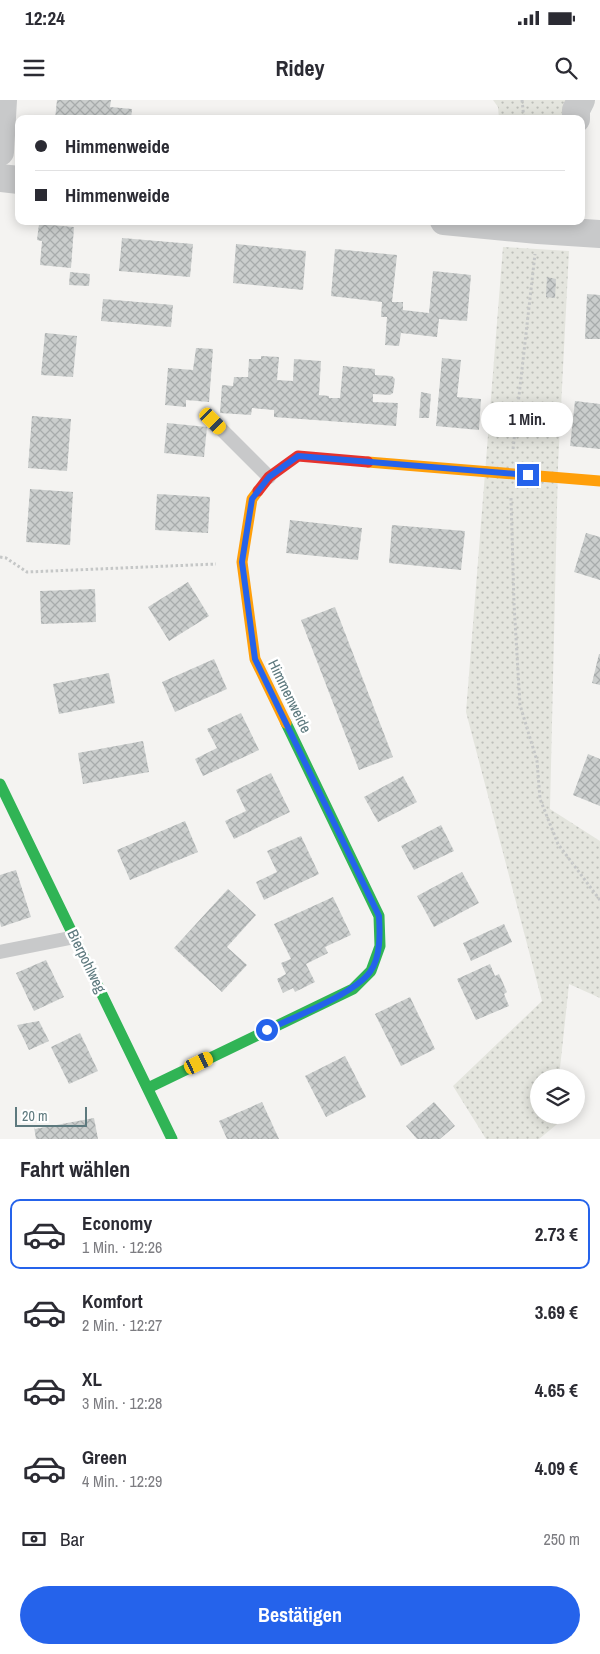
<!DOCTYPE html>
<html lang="de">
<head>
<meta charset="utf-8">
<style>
  :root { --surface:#fff; --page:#f7f7f7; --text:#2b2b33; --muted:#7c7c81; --line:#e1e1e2; --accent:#2563eb }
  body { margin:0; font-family:"Archivo Narrow",sans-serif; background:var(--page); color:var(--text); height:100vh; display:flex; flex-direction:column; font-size:19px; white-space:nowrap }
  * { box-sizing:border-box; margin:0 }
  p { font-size:16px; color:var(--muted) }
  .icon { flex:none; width:28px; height:28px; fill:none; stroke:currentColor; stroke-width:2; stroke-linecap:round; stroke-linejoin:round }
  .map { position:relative; height:1039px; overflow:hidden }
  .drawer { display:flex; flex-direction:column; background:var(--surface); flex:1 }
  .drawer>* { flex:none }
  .banner { position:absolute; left:15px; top:15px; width:570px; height:110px; border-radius:10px; box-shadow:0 2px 12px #0003; display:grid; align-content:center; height:110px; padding:0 20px; background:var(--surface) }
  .controls { position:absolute; left:530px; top:969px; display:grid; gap:10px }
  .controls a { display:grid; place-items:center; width:55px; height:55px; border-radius:50%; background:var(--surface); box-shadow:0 2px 12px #0003; font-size:25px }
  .scale { position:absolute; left:15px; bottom:12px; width:72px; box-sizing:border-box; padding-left:5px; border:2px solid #5d797e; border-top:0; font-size:14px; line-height:18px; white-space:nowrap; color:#5d797e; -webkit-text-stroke:4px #fff; paint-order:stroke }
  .end { position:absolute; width:22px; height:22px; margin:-11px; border:6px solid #2563eb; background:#fff; box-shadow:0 0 0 2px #fff }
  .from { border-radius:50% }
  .bubble { position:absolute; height:35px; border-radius:18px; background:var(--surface); box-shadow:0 2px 12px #0003; font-size:16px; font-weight:700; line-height:35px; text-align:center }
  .car { position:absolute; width:15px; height:30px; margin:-15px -8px; border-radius:6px; box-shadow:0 0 4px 1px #0007; background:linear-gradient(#f5c518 24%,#345 0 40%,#f5c518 0 76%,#345 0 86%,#f5c518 0) }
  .banner b { display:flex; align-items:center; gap:18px; height:48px; font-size:19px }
  .banner b+b { border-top:1px solid var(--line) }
  .banner i { width:12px; height:12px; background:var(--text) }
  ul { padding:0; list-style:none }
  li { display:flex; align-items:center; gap:15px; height:70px; margin:0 10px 8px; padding:0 10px; border:2px solid transparent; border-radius:10px }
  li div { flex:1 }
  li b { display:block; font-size:19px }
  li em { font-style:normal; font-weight:700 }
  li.on { border-color:var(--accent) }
  li>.icon { width:45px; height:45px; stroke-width:1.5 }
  h2 { padding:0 20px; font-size:22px; line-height:60px }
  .pay { display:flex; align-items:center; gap:12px; height:55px; padding:0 20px; font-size:19px }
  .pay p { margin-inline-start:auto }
  .primary-button { display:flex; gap:10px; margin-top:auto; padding:10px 20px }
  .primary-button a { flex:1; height:58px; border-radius:30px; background:var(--accent); color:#fff; font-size:20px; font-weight:700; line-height:58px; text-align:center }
  .status { display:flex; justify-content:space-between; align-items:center; height:35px; padding:0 25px; background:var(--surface); direction:ltr }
  .status svg { height:14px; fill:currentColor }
  header { display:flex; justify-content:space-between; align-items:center; height:65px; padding:0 20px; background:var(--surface); font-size:22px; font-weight:700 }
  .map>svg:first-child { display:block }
  .grass { fill:url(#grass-dots) }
  .building { fill:url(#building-cross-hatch) }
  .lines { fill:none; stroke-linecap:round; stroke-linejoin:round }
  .path { stroke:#c5c7c7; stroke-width:3; stroke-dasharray:2.5 2.5; stroke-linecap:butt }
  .lane { stroke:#c8c9ca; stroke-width:14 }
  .street { stroke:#c8c9ca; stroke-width:28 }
  .fast { stroke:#30b455; stroke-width:11 }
  .slow { stroke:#ff9f0a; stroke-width:11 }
  .jam { stroke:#e5322d; stroke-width:11 }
  .route { stroke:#2563eb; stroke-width:6 }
  .labels { text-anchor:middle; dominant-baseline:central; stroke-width:5; stroke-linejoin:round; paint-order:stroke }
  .street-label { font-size:15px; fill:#5d797e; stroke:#fff }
</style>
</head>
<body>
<div class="status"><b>12:24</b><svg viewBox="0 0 49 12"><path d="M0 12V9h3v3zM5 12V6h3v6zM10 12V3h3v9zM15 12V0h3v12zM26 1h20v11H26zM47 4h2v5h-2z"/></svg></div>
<header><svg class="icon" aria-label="menu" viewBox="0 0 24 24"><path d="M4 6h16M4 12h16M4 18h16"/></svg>Ridey<svg class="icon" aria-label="search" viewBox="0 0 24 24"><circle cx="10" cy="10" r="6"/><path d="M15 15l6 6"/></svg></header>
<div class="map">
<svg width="600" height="1039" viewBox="0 0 600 1039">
  <defs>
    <pattern id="grass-dots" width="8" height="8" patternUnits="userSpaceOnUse" patternTransform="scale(1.25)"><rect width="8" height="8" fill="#e4e5de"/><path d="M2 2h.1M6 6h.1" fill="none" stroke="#bcbeb9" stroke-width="1.8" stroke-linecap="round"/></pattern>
    <pattern id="building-cross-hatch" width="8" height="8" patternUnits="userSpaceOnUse" patternTransform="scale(1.25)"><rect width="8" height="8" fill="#cbcecd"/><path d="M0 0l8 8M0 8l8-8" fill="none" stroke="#a8acac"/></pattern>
  </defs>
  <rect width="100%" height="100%" fill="#f4f3f1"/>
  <g class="grass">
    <polygon points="493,0 566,0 567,19 499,19 498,7"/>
    <polygon points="503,147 569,151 558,365 550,709 600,741 600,898 569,884 559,977 539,978 539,1015 567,1016 539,1039 486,1039 453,986 542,901 466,612"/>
  </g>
  <g class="building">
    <polygon points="57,0 111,0 110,7 132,9 131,19 55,19"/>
    <polygon points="39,124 74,127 71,168 40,165 42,141 37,140"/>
    <polygon points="122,138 193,144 190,177 119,171"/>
    <polygon points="236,144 306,151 303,190 233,183"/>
    <polygon points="335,149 397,155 392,202 403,202 403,210 429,213 433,171 471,175 467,221 439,219 437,237 401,233 399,246 385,245 387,217 381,217 382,202 331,196"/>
    <polygon points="70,172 90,174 89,186 69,185"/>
    <polygon points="547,177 556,179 555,198 546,197"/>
    <polygon points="587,194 600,195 600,239 585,239"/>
    <polygon points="103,199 173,205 171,227 101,221"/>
    <polygon points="45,233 77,236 73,277 41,275"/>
    <polygon points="196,248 213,249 209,302 186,300 186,307 165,305 168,268 193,270"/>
    <polygon points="261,256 279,257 277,280 293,281 294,259 321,261 319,295 329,296 329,298 340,298 343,266 375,269 375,275 392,276 395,279 393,293 390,295 373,294 373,302 398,303 396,326 274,317 274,310 252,308 251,315 220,313 222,285 233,286 234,277 248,277 249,259 261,259"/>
    <polygon points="442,258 461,260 457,297 481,299 479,330 436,326"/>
    <polygon points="421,292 431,294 429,318 419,318"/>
    <polygon points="575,301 600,304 600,349 570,346"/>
    <polygon points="32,316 71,319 67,371 28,368"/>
    <polygon points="167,323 207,327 204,357 164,353"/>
    <polygon points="30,389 73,392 70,445 26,442"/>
    <polygon points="157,394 210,397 208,433 155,430"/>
    <polygon points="290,420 362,428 358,460 286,453"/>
    <polygon points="392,425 465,431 461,470 389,463"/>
    <polygon points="586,433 600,437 600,480 574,472"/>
    <polygon points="188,482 209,516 169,541 148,507"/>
    <polygon points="95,489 96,522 41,524 40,491"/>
    <polygon points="335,507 393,657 359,670 301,520"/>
    <polygon points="599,554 600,554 600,585 592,583"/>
    <polygon points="214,559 227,589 175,612 162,582"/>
    <polygon points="109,573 115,603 59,614 53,584"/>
    <polygon points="241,613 259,650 203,676 195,659 217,648 207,629"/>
    <polygon points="143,641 149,672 83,684 78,653"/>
    <polygon points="588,654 600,659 600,706 573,695"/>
    <polygon points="271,673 290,712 234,739 225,721 246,711 236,690"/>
    <polygon points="403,676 417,702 378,722 364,697"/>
    <polygon points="185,721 198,752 130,780 117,750"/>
    <polygon points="441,725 454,751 414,770 401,746"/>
    <polygon points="301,736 319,774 264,800 256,782 277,772 267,751"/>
    <polygon points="16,770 31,817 1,827 0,822 0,775"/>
    <polygon points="462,772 479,803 434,827 417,796"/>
    <polygon points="228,789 256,815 227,847 247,865 222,892 174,848"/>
    <polygon points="333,797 351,835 325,847 328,853 306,864 315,882 295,892 293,888 283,893 277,879 286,874 281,863 291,859 274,824"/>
    <polygon points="504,824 512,842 471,861 463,843"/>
    <polygon points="46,860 64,897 34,911 16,873"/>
    <polygon points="490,864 495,876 499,874 507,892 504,894 509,906 476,920 457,879"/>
    <polygon points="410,897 435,949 401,966 375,914"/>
    <polygon points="39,921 49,941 29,950 17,925"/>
    <polygon points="80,933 98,971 69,984 51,947"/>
    <polygon points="345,956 366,997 326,1017 305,976"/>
    <polygon points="262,1002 279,1039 227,1039 219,1021"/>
    <polygon points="434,1002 455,1026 440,1039 417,1039 406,1026"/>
    <polygon points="94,1018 98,1039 36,1039 34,1027 35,1029"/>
  </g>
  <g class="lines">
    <g class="path">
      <polyline points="522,0 524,19"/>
      <polyline points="513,349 535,154"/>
      <polyline points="511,398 514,504 520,605 537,661 540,699 558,744 600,800"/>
      <polyline points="0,457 6,458 27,472 216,464"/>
    </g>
    <g class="lane">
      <polyline points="213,321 269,377"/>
      <polyline points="0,852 75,837"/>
    </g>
    <g class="street">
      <polyline points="576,19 576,10 581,0"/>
      <polyline points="0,52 3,0"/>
      <polyline points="0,78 19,80"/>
      <polyline points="444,121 538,130 600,134"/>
    </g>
    <g class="fast">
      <polyline points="0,684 172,1039"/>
      <polyline points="148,988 353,889 371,871 380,846 379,816 286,623"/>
    </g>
    <g class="slow">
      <polyline points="368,362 600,381"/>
      <polyline points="258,391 252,399 242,462 255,559 286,623"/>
    </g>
    <polyline class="jam" points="258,391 269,377 298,356 368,362"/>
  </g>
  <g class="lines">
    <path class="route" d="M 267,930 C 294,917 354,894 370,872 C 381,857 380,833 379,816 L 255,559 L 242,462 L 252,399 L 269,377 L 298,356 L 528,375"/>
  </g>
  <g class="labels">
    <g class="street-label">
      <text transform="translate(290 596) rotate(64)">Himmenweide</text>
      <text transform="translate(87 861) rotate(64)">Bierpohlweg</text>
    </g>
  </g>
</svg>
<div class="controls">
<a><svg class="icon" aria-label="layers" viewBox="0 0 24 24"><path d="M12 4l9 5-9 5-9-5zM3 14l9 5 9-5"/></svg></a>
</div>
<div class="scale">20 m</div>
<i class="end from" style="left:267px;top:930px"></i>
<i class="end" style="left:528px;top:375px"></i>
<div class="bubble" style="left:481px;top:302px;width:92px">1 Min.</div>
<i class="car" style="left:213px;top:321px;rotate:135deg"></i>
<i class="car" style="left:199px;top:963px;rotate:64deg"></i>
<div class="banner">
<b><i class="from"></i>Himmenweide</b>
<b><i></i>Himmenweide</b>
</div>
</div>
<section class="drawer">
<h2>Fahrt wählen</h2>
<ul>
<li class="on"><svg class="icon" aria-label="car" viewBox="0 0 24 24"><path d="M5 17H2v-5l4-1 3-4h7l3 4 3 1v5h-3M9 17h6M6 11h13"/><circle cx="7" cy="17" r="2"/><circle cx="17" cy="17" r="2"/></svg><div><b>Economy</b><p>1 Min. · 12:26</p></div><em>2.73 €</em></li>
<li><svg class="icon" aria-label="car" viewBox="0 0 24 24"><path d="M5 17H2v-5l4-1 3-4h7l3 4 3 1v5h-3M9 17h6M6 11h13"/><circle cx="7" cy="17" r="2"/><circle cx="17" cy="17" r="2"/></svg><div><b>Komfort</b><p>2 Min. · 12:27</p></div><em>3.69 €</em></li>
<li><svg class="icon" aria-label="car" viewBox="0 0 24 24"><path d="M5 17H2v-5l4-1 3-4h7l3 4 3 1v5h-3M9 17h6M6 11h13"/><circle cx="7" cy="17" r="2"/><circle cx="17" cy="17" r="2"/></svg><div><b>XL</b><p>3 Min. · 12:28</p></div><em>4.65 €</em></li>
<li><svg class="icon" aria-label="car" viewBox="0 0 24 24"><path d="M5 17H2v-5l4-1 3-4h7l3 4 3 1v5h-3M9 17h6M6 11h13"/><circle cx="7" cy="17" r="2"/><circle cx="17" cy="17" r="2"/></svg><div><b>Green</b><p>4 Min. · 12:29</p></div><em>4.09 €</em></li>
</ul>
<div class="pay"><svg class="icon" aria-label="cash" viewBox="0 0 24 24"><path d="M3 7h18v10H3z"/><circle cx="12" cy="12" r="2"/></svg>Bar<p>250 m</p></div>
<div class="primary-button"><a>Bestätigen</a></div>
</section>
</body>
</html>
